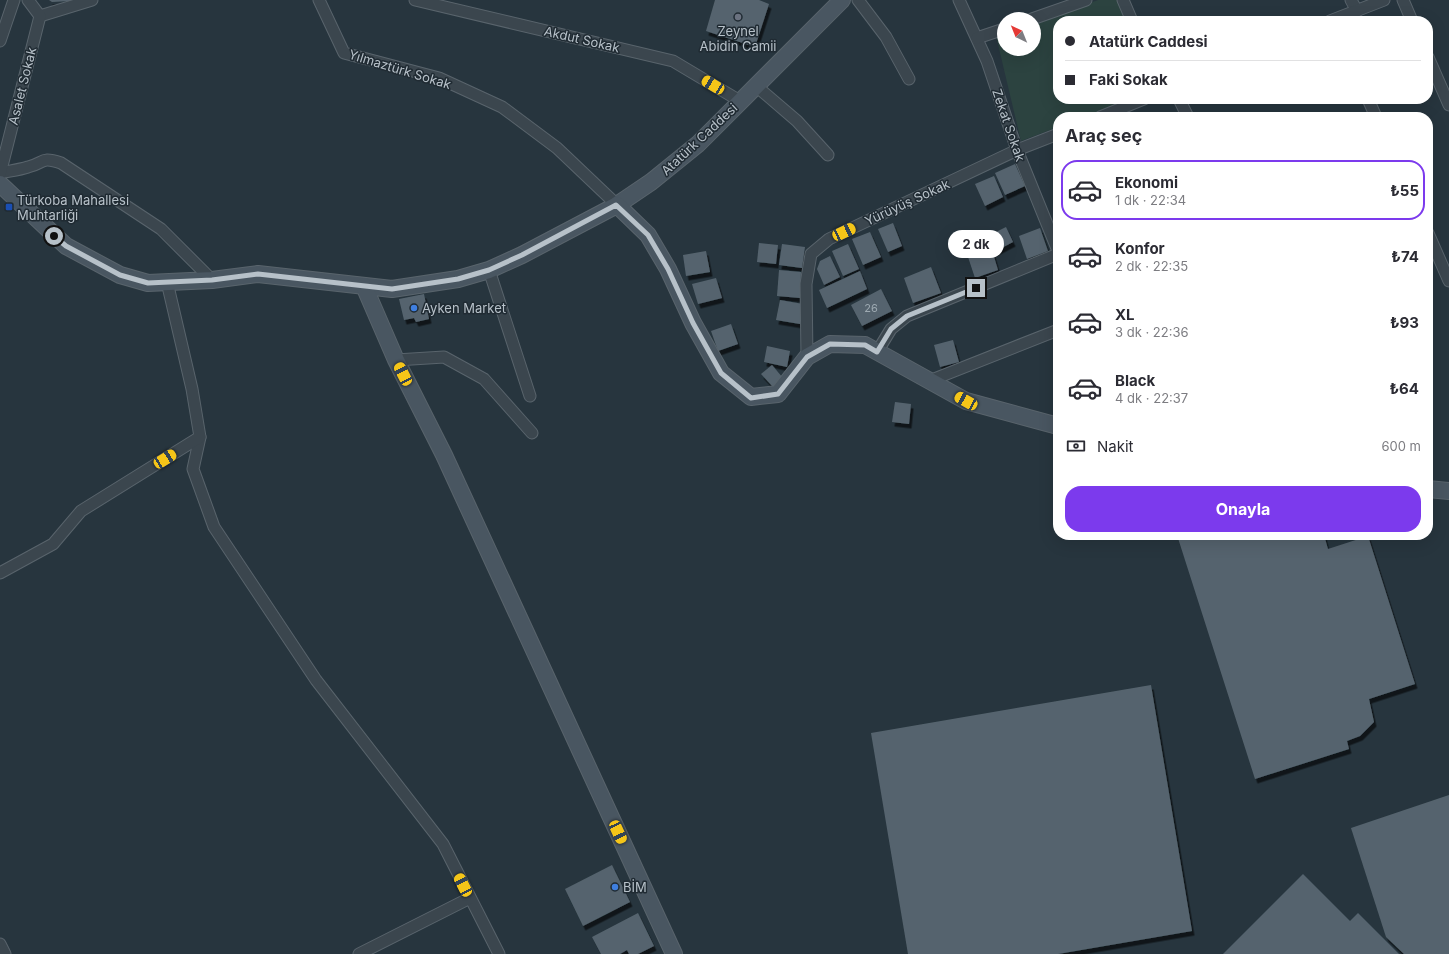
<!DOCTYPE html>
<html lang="tr">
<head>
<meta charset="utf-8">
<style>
  :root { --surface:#fff; --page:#f2f2f3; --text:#2b2b33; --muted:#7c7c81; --line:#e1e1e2; --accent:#7c3aed }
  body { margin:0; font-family:Inter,sans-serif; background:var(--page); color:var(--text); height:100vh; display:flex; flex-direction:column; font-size:15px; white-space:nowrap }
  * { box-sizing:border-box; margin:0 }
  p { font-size:13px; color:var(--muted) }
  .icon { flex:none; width:22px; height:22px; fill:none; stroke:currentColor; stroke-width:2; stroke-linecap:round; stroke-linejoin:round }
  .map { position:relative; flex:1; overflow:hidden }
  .details { position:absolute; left:1053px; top:112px; width:380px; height:428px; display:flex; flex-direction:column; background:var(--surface); border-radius:16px; box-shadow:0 4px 16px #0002 }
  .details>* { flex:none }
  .top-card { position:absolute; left:1053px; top:16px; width:380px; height:88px; border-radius:16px; box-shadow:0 4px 16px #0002; display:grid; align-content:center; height:88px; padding:0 12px; background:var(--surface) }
  .needle { width:26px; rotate:317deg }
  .tools { position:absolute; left:997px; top:12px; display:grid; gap:8px }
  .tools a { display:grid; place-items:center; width:44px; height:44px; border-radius:50%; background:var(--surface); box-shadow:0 4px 16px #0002; font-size:20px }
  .end { position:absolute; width:18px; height:18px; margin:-9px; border:5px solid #b7c1c9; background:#111; box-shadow:0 0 0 2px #111 }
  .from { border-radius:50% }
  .bubble { position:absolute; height:28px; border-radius:14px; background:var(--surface); box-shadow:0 4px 16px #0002; font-size:13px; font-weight:700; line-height:28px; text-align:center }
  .car { position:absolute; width:12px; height:24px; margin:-12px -6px; border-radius:5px; box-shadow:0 0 3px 1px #0007; background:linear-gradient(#f5c518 24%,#345 0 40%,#f5c518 0 76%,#345 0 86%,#f5c518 0) }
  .top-card b { display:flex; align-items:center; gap:14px; height:38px; font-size:15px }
  .top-card b+b { border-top:1px solid var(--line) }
  .top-card i { width:10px; height:10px; background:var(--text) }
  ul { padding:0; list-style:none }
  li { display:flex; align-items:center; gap:12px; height:60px; margin:0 8px 6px; padding:0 4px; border:2px solid transparent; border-radius:16px }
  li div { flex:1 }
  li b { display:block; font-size:15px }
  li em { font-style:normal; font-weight:700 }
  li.active { border-color:var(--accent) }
  li>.icon { width:36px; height:36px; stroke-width:1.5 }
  h2 { padding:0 12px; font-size:18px; line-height:48px }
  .pay { display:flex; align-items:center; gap:10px; height:44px; padding:0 12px; font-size:15px }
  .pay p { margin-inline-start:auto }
  .button { display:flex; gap:8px; margin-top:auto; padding:8px 12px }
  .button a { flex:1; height:46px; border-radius:16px; background:var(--accent); color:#fff; font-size:16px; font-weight:700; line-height:46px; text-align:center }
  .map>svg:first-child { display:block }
  .green { fill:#2c4340 }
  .building { fill:#55646e; filter:url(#shadow) }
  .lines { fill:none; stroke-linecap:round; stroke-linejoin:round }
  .street-casing { stroke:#59646c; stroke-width:13 }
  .secondary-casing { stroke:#59646c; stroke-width:18 }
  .street { stroke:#3b464e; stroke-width:11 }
  .secondary { stroke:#495661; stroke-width:16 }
  .route { stroke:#b7c1c9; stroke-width:5 }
  .worship-dot { fill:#6b7280; stroke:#202b33; stroke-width:1.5 }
  .transit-dot { fill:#1a4fb4; stroke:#202b33; stroke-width:1.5 }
  .shop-dot { fill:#3f7fe0; stroke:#202b33; stroke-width:1.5 }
  .labels { text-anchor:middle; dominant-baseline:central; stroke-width:3; stroke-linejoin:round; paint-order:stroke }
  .number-label { font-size:11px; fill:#9eaab2 }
  .poi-label { font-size:13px; fill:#b7c1c9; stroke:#202b33; text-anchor:start }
  .street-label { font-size:13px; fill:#b7c1c9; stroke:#202b33 }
</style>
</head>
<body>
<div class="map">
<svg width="1449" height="954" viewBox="0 0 1449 954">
  <defs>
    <filter id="shadow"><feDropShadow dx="2.5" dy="4.5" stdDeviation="0" flood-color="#0009"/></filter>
  </defs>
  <rect width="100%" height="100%" fill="#27353e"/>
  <polygon class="green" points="1098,0 1120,0 1127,21 1058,21 1058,99 1133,99 1085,117 1058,117 1058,127 1021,141 996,36 1004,33 1004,49 1034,49 1034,23"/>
  <g class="building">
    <polygon points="49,0 70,0 70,1 52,2"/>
    <polygon points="715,0 759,0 769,4 755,47 706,31"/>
    <polygon points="1015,164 1025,186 1005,195 995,173"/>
    <polygon points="994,176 1003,197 985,206 975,184"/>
    <polygon points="893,223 902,246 888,252 878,229"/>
    <polygon points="1006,227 1013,242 994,252 986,237"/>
    <polygon points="1040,228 1048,251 1027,259 1019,236"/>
    <polygon points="870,232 881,257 863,265 852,239"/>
    <polygon points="759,243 778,245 776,264 757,262"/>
    <polygon points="782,244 805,247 802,268 779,265"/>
    <polygon points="848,244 859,269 843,276 832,251"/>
    <polygon points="992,250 998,270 975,278 968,257"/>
    <polygon points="706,251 710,272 686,276 683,255"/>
    <polygon points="830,256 840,277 824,285 817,269 820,261"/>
    <polygon points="931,267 941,293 913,303 904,278"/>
    <polygon points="779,270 801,272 800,298 777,296"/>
    <polygon points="860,271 867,289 827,308 819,290"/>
    <polygon points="716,278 722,298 698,304 692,284"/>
    <polygon points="881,289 892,311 862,326 851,305"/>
    <polygon points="424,294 429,319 416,322 414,318 404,320 399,299"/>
    <polygon points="780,300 803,304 800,324 776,320"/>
    <polygon points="731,324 738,344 718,351 711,331"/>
    <polygon points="953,340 959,362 940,367 934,345"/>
    <polygon points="767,346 790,351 787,367 764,362"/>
    <polygon points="772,365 783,378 773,387 761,374"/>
    <polygon points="895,402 911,404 909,424 892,422"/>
    <polygon points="1177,535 1324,535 1328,549 1368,536 1415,684 1369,699 1374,722 1360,736 1347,741 1349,749 1255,779"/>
    <polygon points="1151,685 1192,931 1058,954 908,954 871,733"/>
    <polygon points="1449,795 1449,954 1404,954 1386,937 1351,828"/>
    <polygon points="612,865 630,902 583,926 565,889"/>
    <polygon points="1303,874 1350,921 1358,913 1399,954 1223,954"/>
    <polygon points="638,913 654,946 638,954 629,954 627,950 620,954 601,954 592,937"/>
  </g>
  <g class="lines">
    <defs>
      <g id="street">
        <polyline points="319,0 344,53 439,78 502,107 557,148 617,205"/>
        <polyline points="415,0 673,61 740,101"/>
        <polyline points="858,0 886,37 909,79"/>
        <polyline points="959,0 987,61 1017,150 1058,251"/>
        <polyline points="1123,0 1132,21"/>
        <polyline points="1351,0 1357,11"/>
        <polyline points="1403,0 1412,21"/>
        <polyline points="40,16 92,0"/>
        <polyline points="1032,19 1086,0"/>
        <polyline points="1330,21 1384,0"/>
        <polyline points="977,38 1004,29"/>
        <polyline points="0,41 14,0"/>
        <polyline points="1428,57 1449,105"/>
        <polyline points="755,85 797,121 828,155"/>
        <polyline points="1179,99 1188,117"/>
        <polyline points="1368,99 1376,117"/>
        <polyline points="1100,117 1144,99"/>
        <path d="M 0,173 C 9,171 19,170 28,167 C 45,163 40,156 61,163 L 161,229 L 212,280"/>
        <polyline points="0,174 40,16 28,0"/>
        <polyline points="1428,233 1449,281"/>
        <polyline points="489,270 530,396"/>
        <polyline points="877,352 891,329 907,316 1058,254"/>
        <polyline points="807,357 806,284 811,254 829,239 1017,150 1058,134"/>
        <polyline points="396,360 444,357 484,379 532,433"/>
        <polyline points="929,381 1058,330"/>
        <polyline points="200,437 193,469 214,527 316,680 443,844 499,954"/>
        <polyline points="0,573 53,544 81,511 200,437 192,389 167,282"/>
        <polyline points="0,944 5,954"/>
        <polyline points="359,954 470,898"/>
      </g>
      <g id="secondary">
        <polyline points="0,184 66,246 120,275 148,283 212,280 258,274 392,289 458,279 489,270 522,255 617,205 651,182 698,144 842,0"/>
        <polyline points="617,205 648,235 668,269 693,323 721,373 751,397 778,394 807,357 830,344 865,345 966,401 1058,426"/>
        <polyline points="364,286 396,360 444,455 674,954"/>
        <polyline points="1428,489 1449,491"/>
      </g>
    </defs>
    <use href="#street" class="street-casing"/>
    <use href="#secondary" class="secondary-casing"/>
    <use href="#street" class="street"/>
    <use href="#secondary" class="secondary"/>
  </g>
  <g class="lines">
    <polyline class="route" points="54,236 66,246 120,275 148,283 212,280 258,274 392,289 458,279 489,270 522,255 616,205 648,235 668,269 693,323 721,373 751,398 778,394 807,357 830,344 865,345 877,352 891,329 907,316 976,288"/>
  </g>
  <circle class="worship-dot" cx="738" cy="17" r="4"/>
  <rect class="transit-dot" x="5" y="203" width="8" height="8" rx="2"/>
  <g class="shop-dot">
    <circle cx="414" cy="308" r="4"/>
    <circle cx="615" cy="887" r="4"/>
  </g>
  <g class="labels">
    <g class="number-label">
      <text x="871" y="308">26</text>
    </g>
    <g class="poi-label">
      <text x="738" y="31" text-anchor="middle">Zeynel<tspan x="738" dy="15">Abidin Camii</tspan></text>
      <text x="17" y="200">Türkoba Mahallesi<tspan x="17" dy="15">Muhtarliği</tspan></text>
      <text x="422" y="308">Ayken Market</text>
      <text x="623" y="887">BİM</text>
    </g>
    <g class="street-label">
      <text transform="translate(582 39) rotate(13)">Akdut Sokak</text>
      <text transform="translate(400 69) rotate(17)">Yılmaztürk Sokak</text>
      <text transform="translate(22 86) rotate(-76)">Asalet Sokak</text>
      <text transform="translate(1009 125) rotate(71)">Zekat Sokak</text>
      <text transform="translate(699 139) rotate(-43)">Atatürk Caddesi</text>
      <text transform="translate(907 202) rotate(-25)">Yürüyüş Sokak</text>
    </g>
  </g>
</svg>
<div class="tools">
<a><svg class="needle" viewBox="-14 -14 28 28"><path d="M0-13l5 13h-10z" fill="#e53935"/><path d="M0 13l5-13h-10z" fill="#7c7c81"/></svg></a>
</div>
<i class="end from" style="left:54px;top:236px"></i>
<i class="end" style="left:976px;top:288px"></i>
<div class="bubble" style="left:948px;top:230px;width:56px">2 dk</div>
<i class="car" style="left:713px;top:85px;rotate:301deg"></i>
<i class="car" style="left:844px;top:232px;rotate:65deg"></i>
<i class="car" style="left:403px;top:374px;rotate:333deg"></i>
<i class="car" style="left:966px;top:401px;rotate:299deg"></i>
<i class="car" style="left:165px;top:459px;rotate:58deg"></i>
<i class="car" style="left:618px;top:832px;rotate:155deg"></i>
<i class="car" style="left:463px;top:885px;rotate:333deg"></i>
<div class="top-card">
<b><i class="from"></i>Atatürk Caddesi</b>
<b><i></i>Faki Sokak</b>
</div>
<section class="details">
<h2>Araç seç</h2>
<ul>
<li class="active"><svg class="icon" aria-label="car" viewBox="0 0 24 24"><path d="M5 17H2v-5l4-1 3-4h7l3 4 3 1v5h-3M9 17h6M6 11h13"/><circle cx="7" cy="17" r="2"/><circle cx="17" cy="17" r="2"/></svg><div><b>Ekonomi</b><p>1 dk · 22:34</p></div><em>₺55</em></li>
<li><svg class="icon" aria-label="car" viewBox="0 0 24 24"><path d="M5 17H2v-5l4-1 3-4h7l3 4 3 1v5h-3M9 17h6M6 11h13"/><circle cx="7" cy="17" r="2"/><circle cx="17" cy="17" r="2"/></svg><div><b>Konfor</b><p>2 dk · 22:35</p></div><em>₺74</em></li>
<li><svg class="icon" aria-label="car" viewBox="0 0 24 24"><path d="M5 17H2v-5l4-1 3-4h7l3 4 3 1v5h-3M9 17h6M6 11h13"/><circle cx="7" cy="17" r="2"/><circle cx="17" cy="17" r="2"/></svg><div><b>XL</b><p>3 dk · 22:36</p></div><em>₺93</em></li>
<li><svg class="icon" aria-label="car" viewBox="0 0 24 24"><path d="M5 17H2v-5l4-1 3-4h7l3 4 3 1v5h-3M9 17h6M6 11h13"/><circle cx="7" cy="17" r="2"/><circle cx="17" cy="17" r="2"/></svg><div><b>Black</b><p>4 dk · 22:37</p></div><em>₺64</em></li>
</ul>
<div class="pay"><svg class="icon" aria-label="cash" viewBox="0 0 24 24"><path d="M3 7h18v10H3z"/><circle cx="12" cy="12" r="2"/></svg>Nakit<p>600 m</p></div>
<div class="button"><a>Onayla</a></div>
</section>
</div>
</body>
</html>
